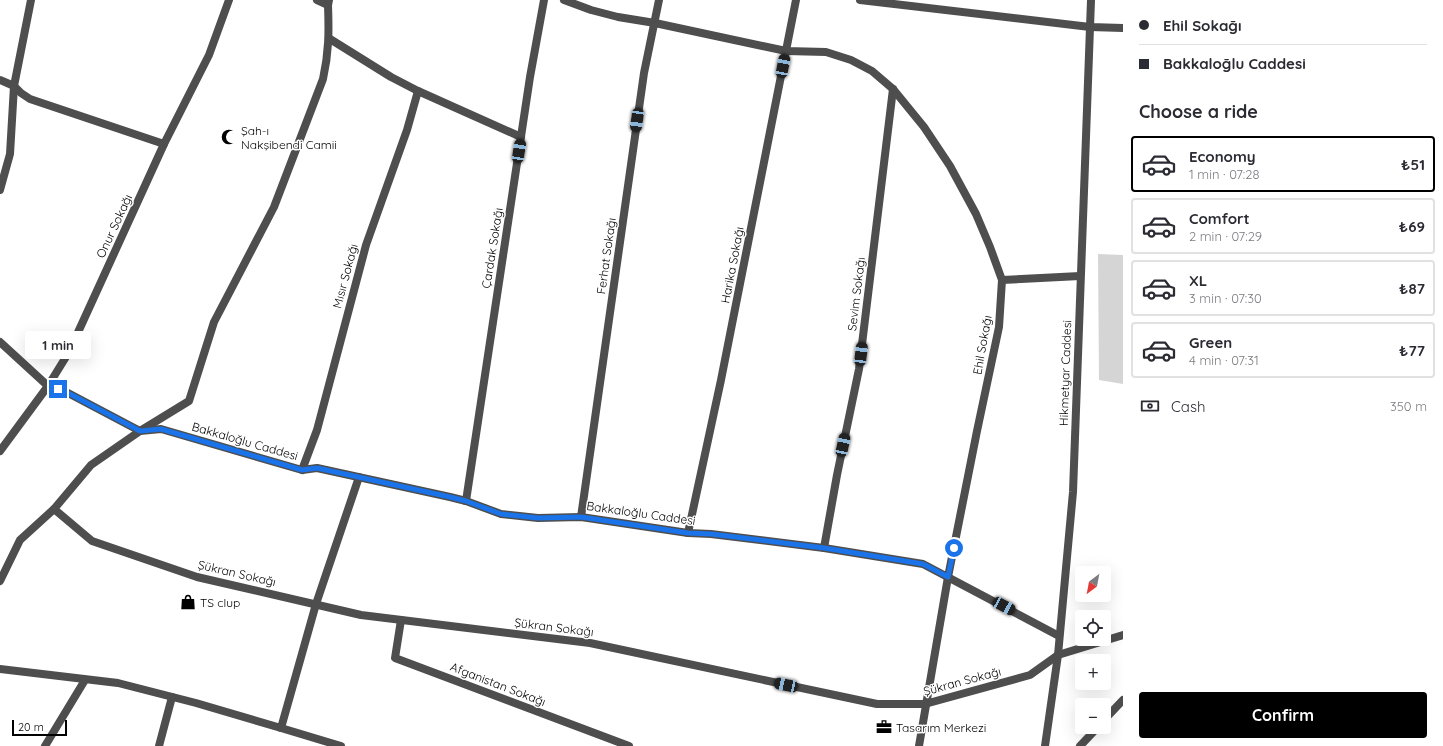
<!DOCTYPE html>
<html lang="en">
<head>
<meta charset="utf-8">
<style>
  :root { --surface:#fff; --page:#f7f7f7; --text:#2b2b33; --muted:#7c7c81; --line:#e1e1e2; --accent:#000 }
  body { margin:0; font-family:Quicksand,sans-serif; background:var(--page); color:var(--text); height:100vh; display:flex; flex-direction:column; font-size:15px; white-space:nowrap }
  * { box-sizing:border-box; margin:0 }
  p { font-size:13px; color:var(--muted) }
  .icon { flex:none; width:22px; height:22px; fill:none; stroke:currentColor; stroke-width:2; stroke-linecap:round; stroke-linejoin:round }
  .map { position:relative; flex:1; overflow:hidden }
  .details { display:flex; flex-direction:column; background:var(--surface); width:320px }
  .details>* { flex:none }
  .hud { display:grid; align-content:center; height:88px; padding:0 16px; background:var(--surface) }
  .needle { width:26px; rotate:212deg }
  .fabs { position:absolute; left:1075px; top:566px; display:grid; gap:8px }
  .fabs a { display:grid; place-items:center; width:36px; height:36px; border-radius:4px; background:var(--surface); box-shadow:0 4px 16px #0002; font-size:20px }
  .scale { position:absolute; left:12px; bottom:10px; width:55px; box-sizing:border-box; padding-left:4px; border:2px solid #000; border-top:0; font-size:11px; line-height:14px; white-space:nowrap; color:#000; -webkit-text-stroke:3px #fff; paint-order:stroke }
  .end { position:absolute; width:18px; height:18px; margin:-9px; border:5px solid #1a73e8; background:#fff; box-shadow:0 0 0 2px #fff }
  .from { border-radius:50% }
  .bubble { position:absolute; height:28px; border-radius:4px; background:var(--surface); box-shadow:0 4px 16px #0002; font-size:13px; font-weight:700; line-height:28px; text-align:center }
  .car { position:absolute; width:12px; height:24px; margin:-12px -6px; border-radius:5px; box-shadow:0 0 3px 1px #0007; background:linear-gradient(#222 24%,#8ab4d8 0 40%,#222 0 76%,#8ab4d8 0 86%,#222 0) }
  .hud b { display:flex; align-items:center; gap:14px; height:38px; font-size:15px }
  .hud b+b { border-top:1px solid var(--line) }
  .hud i { width:10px; height:10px; background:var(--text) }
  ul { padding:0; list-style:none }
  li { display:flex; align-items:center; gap:12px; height:56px; margin:0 8px 6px; padding:0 8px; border:2px solid var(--line); border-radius:4px }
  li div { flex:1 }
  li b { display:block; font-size:15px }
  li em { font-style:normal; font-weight:700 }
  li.active { border-color:var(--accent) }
  li>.icon { width:36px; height:36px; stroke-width:1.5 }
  h2 { padding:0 16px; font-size:18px; line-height:48px }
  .pay { display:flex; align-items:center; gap:10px; height:44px; padding:0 16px; font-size:15px }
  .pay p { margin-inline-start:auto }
  .cta { display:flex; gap:8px; margin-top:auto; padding:8px 16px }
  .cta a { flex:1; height:46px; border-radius:4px; background:var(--accent); color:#fff; font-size:16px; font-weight:700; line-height:46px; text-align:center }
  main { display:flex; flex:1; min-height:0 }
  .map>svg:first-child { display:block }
  .green { fill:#d5d5d5 }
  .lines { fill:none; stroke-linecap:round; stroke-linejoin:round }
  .minor { stroke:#4e4e4e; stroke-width:8 }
  .tertiary { stroke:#4e4e4e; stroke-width:8 }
  .route { stroke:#1a73e8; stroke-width:5 }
  .labels { text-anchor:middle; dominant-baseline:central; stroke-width:3; stroke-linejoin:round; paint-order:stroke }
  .poi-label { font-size:12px; fill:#000; stroke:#fff; text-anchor:start }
  .street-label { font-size:12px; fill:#000; stroke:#fff }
</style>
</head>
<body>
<main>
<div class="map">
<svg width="1123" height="746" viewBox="0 0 1123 746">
  <rect width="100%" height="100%" fill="#fff"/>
  <polygon class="green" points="1098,254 1123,255 1123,384 1099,380"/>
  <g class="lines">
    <g class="minor">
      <polyline points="317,0 328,5"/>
      <polyline points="564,0 591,10 618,17 655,23 786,51 826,52 851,60 872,71 893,89 924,127 950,166 976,214 990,247 1002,280 999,327 977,431 948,577 919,746"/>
      <polyline points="860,0 1090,27 1123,28"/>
      <polyline points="330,39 391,77 418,91 521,137"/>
      <polyline points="0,80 14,86 21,93 30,99 164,144"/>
      <polyline points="1002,280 1080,276"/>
      <polyline points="0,342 48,386 68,393 140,431 161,429 302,470 317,468 450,497 466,501 501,514 538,518 581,517 688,533 711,534 824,548 923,564 1059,636"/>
      <polyline points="0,451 48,386 69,352 164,144 209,55 229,0"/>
      <polyline points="302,470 317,430 366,245 407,130 418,91"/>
      <polyline points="466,501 530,77 544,0"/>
      <polyline points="54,509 92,541 197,577 361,615 590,643 877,704 925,704 1030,675 1058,655 1123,635"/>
      <polyline points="581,517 644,73 659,0"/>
      <polyline points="688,533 721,380 796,0"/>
      <polyline points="824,548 837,475 859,369 893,89"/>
      <path d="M 0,581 L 20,540 L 54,509 L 91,465 L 140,431 L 189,401 L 214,322 L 274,207 L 323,79 C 329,52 329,32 328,5 L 329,0"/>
      <polyline points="401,620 395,658 629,746"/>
      <polyline points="0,669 118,683 196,703 281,728 316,604 359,477"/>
      <polyline points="1104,720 1123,700"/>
      <polyline points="281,728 341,746"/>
      <polyline points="45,746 85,680"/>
      <polyline points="159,746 172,697"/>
      <polyline points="1045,746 1058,655 1073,492 1091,0"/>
      <polyline points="1080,746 1098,727"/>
    </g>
    <polyline class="tertiary" points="0,190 10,154 14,86 31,0"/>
  </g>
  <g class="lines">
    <polyline class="route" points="58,389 68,393 140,431 161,429 302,470 317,468 450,497 466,501 501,514 538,518 581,517 688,533 711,534 824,548 923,564 948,577 954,548"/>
  </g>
  <defs>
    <symbol id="mosque-bare" viewBox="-9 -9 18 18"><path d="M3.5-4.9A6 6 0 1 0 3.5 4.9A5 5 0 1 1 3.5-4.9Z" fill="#000" stroke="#fff" stroke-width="2.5" paint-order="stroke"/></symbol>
    <symbol id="shop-bare" viewBox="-9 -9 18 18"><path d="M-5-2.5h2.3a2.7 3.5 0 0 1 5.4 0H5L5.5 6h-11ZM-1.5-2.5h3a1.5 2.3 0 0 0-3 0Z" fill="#000" stroke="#fff" stroke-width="2.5" paint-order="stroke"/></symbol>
    <symbol id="office-bare" viewBox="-9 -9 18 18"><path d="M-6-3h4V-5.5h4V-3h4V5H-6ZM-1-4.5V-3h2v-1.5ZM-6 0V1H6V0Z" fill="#000" stroke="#fff" stroke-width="2.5" paint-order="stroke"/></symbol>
  </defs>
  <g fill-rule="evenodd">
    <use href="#mosque-bare" x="218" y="126" width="22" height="22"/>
    <use href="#shop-bare" x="177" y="591" width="22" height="22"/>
    <use href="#office-bare" x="873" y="716" width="22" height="22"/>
  </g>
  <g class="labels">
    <g class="poi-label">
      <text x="241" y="130">Şah-ı<tspan x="241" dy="14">Nakşibendi Camii</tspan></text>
      <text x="200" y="602">TS clup</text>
      <text x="896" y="727">Tasarım Merkezi</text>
    </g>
    <g class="street-label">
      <text transform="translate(114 226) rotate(-65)">Onur Sokağı</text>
      <text transform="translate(492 248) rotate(-81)">Çardak Sokağı</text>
      <text transform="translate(606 256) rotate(-82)">Ferhat Sokağı</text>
      <text transform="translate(732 265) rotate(-79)">Harika Sokağı</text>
      <text transform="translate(345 276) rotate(-75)">Mısır Sokağı</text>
      <text transform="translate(856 294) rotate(-83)">Sevim Sokağı</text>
      <text transform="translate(982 345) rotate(-80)">Ehil Sokağı</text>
      <text transform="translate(1065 373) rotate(-88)">Hikmetyar Caddesi</text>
      <text transform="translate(245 441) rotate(16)">Bakkaloğlu Caddesi</text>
      <text transform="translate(641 513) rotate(8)">Bakkaloğlu Caddesi</text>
      <text transform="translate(237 573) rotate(13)">Şükran Sokağı</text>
      <text transform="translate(554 627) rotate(7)">Şükran Sokağı</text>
      <text transform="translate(962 681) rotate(-15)">Şükran Sokağı</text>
      <text transform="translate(498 684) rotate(21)">Afganistan Sokağı</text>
    </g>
  </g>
</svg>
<div class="fabs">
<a><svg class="needle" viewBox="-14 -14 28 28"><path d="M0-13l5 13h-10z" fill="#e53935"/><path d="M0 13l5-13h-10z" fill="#7c7c81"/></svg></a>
<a><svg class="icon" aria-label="locate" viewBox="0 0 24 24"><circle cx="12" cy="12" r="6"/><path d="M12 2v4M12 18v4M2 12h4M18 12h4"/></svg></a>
<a>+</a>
<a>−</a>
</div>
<div class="scale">20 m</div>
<i class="end from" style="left:954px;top:548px"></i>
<i class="end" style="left:58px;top:389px"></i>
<div class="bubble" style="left:25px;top:331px;width:66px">1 min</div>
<i class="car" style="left:783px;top:66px;rotate:11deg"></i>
<i class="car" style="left:637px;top:120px;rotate:188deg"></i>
<i class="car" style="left:519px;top:151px;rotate:9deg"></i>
<i class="car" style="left:861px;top:354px;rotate:7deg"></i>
<i class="car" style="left:843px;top:445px;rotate:12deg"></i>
<i class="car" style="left:1004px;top:606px;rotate:118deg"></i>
<i class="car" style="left:786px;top:685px;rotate:282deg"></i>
</div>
<section class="details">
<div class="hud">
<b><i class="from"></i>Ehil Sokağı</b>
<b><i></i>Bakkaloğlu Caddesi</b>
</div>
<h2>Choose a ride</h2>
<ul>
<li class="active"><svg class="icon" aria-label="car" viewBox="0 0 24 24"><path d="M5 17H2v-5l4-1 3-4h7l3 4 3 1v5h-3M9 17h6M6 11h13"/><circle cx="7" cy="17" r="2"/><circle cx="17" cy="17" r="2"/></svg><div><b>Economy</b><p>1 min · 07:28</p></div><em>₺51</em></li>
<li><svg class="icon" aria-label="car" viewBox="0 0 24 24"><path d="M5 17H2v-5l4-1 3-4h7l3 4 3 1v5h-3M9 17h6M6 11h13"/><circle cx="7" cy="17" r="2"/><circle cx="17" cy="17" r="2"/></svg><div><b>Comfort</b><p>2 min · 07:29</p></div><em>₺69</em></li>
<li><svg class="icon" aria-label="car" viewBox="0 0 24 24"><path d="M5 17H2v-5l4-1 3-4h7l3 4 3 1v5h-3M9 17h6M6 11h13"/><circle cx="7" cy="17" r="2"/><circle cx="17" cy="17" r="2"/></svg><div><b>XL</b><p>3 min · 07:30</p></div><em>₺87</em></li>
<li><svg class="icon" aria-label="car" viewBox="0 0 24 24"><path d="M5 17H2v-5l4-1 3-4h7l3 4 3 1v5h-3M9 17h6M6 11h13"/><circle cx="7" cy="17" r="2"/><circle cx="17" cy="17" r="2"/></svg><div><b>Green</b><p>4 min · 07:31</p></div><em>₺77</em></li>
</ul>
<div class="pay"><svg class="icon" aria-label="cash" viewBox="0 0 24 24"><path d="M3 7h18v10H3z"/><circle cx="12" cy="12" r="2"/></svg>Cash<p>350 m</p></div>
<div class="cta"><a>Confirm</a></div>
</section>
</main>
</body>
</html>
